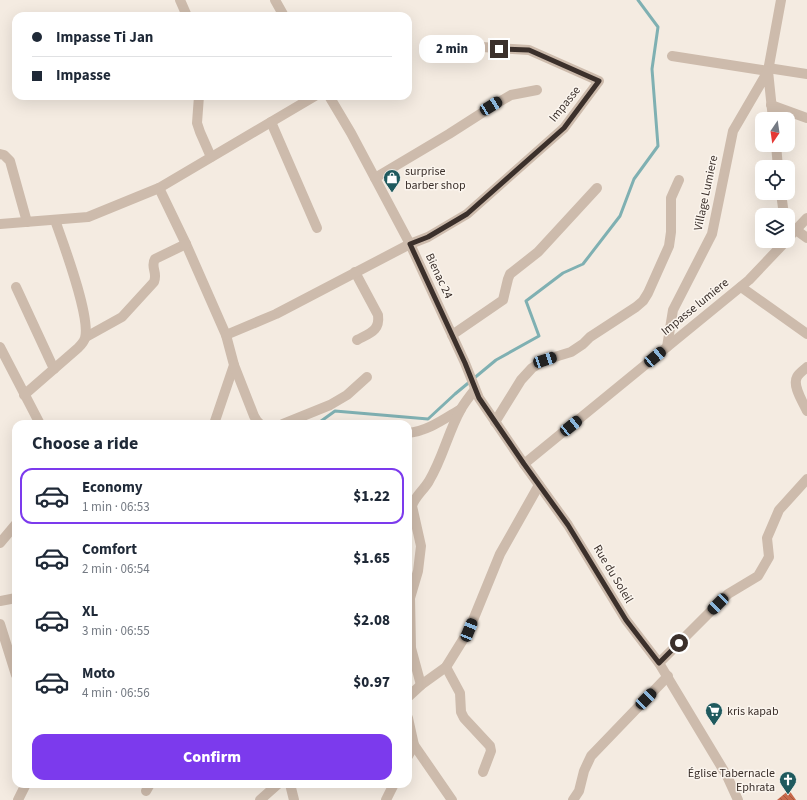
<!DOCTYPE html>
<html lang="en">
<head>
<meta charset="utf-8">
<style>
  :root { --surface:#fff; --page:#f2f2f3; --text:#1f2937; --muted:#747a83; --line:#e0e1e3; --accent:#7c3aed }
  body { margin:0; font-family:"Source Sans 3",sans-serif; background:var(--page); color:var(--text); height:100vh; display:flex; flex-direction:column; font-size:15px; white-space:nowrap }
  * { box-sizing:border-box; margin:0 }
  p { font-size:13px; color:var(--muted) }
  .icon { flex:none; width:22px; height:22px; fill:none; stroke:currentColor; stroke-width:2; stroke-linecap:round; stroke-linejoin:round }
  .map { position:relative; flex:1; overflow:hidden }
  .drawer { position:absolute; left:12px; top:420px; width:400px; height:368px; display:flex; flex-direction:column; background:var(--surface); border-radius:12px; box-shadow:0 4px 16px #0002 }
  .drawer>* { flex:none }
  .guide { position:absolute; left:12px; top:12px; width:400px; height:88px; border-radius:12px; box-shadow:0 4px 16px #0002; display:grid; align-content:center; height:88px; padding:0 20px; background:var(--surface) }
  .needle { width:26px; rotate:193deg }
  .tools { position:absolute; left:755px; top:112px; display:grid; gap:8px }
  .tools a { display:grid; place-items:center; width:40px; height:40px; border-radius:8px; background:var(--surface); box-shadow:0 4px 16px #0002; font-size:20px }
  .end { position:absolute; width:18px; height:18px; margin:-9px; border:5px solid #3b302b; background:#fff; box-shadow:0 0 0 2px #fff }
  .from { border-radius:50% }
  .bubble { position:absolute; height:28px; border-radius:12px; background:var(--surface); box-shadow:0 4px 16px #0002; font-size:13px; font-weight:800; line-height:28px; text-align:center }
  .car { position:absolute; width:12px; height:24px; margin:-12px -6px; border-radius:5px; box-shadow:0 0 3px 1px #0007; background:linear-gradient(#222 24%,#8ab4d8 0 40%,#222 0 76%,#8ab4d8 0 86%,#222 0) }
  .guide b { display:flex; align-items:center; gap:14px; height:38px; font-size:15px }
  .guide b+b { border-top:1px solid var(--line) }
  .guide i { width:10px; height:10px; background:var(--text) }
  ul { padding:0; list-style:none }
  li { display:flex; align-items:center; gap:12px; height:56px; margin:0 8px 6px; padding:0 12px; border:2px solid transparent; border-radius:12px }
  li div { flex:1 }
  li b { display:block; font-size:15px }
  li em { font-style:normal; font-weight:800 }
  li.selected { border-color:var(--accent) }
  li>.icon { width:36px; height:36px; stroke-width:1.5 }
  h2 { padding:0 20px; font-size:18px; line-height:48px }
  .button { display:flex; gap:8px; margin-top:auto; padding:8px 20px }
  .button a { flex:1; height:46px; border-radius:12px; background:var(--accent); color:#fff; font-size:16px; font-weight:800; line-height:46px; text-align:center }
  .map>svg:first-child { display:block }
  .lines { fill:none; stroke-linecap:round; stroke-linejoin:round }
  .stream { stroke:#7fb0b2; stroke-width:3 }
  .building { fill:url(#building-back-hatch) }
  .minor { stroke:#cdbbac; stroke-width:10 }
  .route { stroke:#3b302b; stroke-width:5 }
  .labels { text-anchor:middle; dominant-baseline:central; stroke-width:3; stroke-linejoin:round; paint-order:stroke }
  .street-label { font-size:12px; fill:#3b302b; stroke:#fbf5ee }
  .poi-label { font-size:12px; fill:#3b302b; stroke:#fbf5ee; text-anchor:start }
</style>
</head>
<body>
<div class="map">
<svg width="807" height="800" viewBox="0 0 807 800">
  <defs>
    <pattern id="building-back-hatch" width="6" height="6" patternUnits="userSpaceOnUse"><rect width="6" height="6" fill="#c8694b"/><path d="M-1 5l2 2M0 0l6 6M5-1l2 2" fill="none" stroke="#a4573f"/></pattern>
  </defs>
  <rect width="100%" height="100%" fill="#f4ebe1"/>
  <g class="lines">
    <polyline class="stream" points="317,424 335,411 428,419 455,394 496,360 539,336 526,301 563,273 583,264 620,216 634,179 658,146 652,69 658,27 638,0"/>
  </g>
  <polygon class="building" points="789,790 796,800 777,800"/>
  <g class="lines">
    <g class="minor">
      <polyline points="180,0 187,16"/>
      <polyline points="275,0 284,16"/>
      <polyline points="672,56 768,71 781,0"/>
      <polyline points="768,68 807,74"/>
      <polyline points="199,96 197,123 200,132 211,157"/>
      <polyline points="329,96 351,133 410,244 465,363 479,398 524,464 568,525 626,620 659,663 727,776 738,800"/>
      <polyline points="771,105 807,118"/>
      <polyline points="271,122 317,228"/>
      <polyline points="776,145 778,167"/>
      <polyline points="0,154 4,155 10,161 27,222"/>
      <polyline points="375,178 449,134 499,102 511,95 537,90"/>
      <polyline points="159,188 186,244 226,335 234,365 214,424"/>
      <polyline points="781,193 784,215"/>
      <polyline points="0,224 88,217 159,188 315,96"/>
      <polyline points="796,230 807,238"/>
      <polyline points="788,238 807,218"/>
      <path d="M 355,272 L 378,315 C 380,331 370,333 357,340"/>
      <polyline points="16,287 54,369"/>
      <polyline points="741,287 807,334"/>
      <polyline points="226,335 276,314 410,244 428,237 467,214 564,128 599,81 529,50 433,44"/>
      <polyline points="452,335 503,300 508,279 510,274 538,252 597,188"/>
      <path d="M 86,337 L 122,317 L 154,282 C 158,272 150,267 155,259 L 186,244"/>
      <polyline points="0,347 40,424"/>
      <polyline points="667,347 673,310 712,234 733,131 768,71 773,119"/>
      <polyline points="234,365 254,416 257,421 260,424"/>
      <path d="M 807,367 C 804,370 799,373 797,377 C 792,386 803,402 807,411"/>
      <path d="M 24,395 L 78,348 C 81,345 84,342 85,338 C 91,317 63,243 55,220"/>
      <polyline points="495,422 521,380 532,368 545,360 571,352 583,344 590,337 636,307 643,301 648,293 669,246 671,232 671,198 679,180"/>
      <polyline points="283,424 330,405 347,395 367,377"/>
      <path d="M 408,433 C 428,431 444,419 461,409"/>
      <polyline points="524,464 749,280 786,241"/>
      <polyline points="0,543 16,524"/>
      <polyline points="0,601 16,598"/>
      <polyline points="0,624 16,675"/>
      <polyline points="659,663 728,594 758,576 769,557 767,538 779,510 807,479"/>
      <polyline points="446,667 460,693 461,712 464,718 490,746 491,751 483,772"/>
      <path d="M 421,685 L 411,648 L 410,598 L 418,571 L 421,546 L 412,506 C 415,496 424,490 429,481 C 443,458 448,432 461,409 C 465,402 471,395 475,389"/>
      <polyline points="408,697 421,685 446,667 469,630 500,554 539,485"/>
      <polyline points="408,718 414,745 452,800"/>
      <polyline points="408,756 414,745"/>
      <polyline points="290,784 294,800"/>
      <polyline points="146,791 150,784"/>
      <polyline points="18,800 26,784"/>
      <polyline points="260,800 278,784"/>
      <polyline points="386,800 394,784"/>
      <polyline points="573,800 579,791 584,771 591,756 668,676"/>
    </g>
  </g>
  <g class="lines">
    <polyline class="route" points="499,49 529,50 599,81 564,128 467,214 428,237 410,244 465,363 479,398 524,464 568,525 626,620 659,663 679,643"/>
  </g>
  <defs>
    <symbol id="shop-pin" viewBox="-11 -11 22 30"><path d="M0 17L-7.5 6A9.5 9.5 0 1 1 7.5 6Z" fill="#1f5a5e" stroke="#fbf5ee"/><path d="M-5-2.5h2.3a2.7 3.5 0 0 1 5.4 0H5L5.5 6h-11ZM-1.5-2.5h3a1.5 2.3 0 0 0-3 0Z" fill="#fff"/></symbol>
    <symbol id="supermarket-pin" viewBox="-11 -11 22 30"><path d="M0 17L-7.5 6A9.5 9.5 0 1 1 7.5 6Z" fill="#1f5a5e" stroke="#fbf5ee"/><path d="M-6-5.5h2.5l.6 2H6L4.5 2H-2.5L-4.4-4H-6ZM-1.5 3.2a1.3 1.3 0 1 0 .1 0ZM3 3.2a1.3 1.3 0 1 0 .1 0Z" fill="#fff"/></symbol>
    <symbol id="church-pin" viewBox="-11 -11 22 30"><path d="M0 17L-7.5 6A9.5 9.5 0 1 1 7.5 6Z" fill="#1f5a5e" stroke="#fbf5ee"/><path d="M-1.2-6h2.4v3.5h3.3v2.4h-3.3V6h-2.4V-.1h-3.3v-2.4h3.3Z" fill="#fff"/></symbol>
  </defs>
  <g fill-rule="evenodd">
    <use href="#shop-pin" x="382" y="168" width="20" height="27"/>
    <use href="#supermarket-pin" x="704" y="701" width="20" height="27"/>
    <use href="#church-pin" x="778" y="770" width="20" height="27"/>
  </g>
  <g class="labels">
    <g class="street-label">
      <text transform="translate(565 104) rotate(-51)">Impasse</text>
      <text transform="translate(706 193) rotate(-78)">Village Lumiere</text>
      <text transform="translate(439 276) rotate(65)">Bienac 24</text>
      <text transform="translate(695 307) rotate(-39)">Impasse lumiere</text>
      <text transform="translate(613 574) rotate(59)">Rue du Soleil</text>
    </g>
    <g class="poi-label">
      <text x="405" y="171">surprise<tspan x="405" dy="14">barber shop</tspan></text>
      <text x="727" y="711">kris kapab</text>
      <text x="775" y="773" text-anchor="end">Église Tabernacle<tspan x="775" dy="14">Ephrata</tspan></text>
    </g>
  </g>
</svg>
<div class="tools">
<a><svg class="needle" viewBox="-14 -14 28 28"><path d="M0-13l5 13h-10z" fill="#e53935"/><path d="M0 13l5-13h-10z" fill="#747a83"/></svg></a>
<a><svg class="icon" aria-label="locate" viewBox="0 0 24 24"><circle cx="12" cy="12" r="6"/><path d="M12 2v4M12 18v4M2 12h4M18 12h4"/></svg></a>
<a><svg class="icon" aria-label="layers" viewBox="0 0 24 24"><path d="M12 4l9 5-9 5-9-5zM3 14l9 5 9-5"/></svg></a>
</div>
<i class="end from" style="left:679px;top:643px"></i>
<i class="end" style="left:499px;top:49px"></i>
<div class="bubble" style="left:419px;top:35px;width:66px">2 min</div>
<i class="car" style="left:491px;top:106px;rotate:58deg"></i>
<i class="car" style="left:655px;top:357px;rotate:50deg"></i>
<i class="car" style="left:545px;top:360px;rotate:72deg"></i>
<i class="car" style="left:571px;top:426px;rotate:51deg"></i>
<i class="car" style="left:718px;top:604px;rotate:225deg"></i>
<i class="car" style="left:469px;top:630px;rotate:22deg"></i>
<i class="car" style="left:646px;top:699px;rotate:44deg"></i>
<div class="guide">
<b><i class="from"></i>Impasse Ti Jan</b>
<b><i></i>Impasse</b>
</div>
<section class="drawer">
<h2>Choose a ride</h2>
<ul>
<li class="selected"><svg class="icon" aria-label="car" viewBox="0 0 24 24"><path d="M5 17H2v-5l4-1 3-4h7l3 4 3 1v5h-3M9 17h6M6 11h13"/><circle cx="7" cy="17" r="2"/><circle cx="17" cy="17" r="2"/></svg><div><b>Economy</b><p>1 min · 06:53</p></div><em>$1.22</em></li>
<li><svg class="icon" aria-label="car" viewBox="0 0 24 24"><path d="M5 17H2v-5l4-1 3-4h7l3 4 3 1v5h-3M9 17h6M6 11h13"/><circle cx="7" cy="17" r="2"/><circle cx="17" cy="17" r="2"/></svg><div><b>Comfort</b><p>2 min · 06:54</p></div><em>$1.65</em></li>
<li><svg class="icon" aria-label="car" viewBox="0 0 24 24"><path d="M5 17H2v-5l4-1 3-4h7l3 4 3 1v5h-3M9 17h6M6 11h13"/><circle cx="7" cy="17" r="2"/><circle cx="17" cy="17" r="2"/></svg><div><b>XL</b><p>3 min · 06:55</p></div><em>$2.08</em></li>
<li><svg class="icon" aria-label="car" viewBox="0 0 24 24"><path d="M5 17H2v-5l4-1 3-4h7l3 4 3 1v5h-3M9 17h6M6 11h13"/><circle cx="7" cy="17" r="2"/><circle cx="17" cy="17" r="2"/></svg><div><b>Moto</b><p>4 min · 06:56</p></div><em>$0.97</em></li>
</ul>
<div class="button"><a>Confirm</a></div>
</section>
</div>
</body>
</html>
